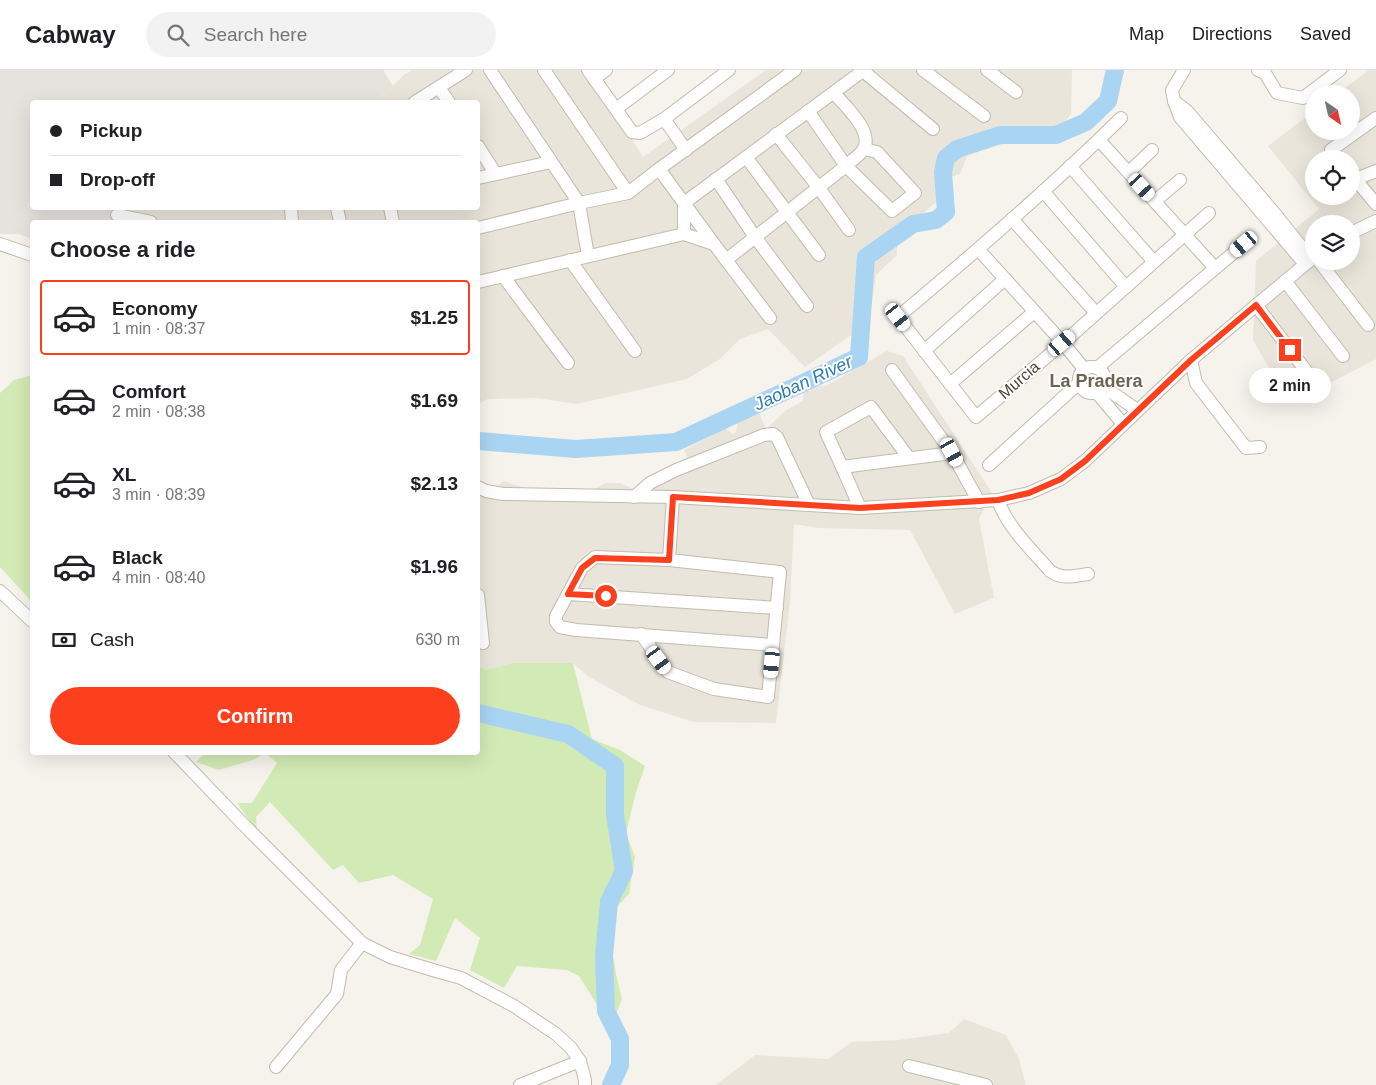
<!DOCTYPE html>
<html lang="en">
<head>
<meta charset="utf-8">
<style>
  :root { --surface:#fff; --page:#f2f2f2; --text:#202124; --muted:#757577; --line:#e0e0e0; --accent:#fc3f1d }
  body { margin:0; font-family:Helvetica,sans-serif; background:var(--page); color:var(--text); height:100vh; display:flex; flex-direction:column; font-size:19px; white-space:nowrap }
  * { box-sizing:border-box; margin:0 }
  p { font-size:16px; color:var(--muted) }
  .icon { flex:none; width:28px; height:28px; fill:none; stroke:currentColor; stroke-width:2; stroke-linecap:round; stroke-linejoin:round }
  .map { position:relative; flex:1; overflow:hidden }
  .side { position:absolute; left:30px; top:150px; width:450px; height:535px; display:flex; flex-direction:column; background:var(--surface); border-radius:5px; box-shadow:0 5px 20px #0002 }
  .side>* { flex:none }
  .hud { position:absolute; left:30px; top:30px; width:450px; height:110px; border-radius:5px; box-shadow:0 5px 20px #0002; display:grid; align-content:center; height:110px; padding:0 20px; background:var(--surface) }
  .needle { width:32px; rotate:146deg }
  .controls { position:absolute; left:1305px; top:15px; display:grid; gap:10px }
  .controls a { display:grid; place-items:center; width:55px; height:55px; border-radius:50%; background:var(--surface); box-shadow:0 5px 20px #0002; font-size:25px }
  .end { position:absolute; width:22px; height:22px; margin:-11px; border:6px solid #fc3f1d; background:#fff; box-shadow:0 0 0 2px #fff }
  .from { border-radius:50% }
  .bubble { position:absolute; height:35px; border-radius:18px; background:var(--surface); box-shadow:0 5px 20px #0002; font-size:16px; font-weight:700; line-height:35px; text-align:center }
  .car { position:absolute; width:15px; height:30px; margin:-15px -8px; border-radius:6px; box-shadow:0 0 4px 1px #0007; background:linear-gradient(#fff 24%,#345 0 40%,#fff 0 76%,#345 0 86%,#fff 0) }
  .hud b { display:flex; align-items:center; gap:18px; height:48px; font-size:19px }
  .hud b+b { border-top:1px solid var(--line) }
  .hud i { width:12px; height:12px; background:var(--text) }
  ul { padding:0; list-style:none }
  li { display:flex; align-items:center; gap:15px; height:75px; margin:0 10px 8px; padding:0 10px; border:2px solid transparent; border-radius:5px }
  li div { flex:1 }
  li b { display:block; font-size:19px }
  li em { font-style:normal; font-weight:700 }
  li.on { border-color:var(--accent) }
  li>.icon { width:45px; height:45px; stroke-width:1.5 }
  h2 { padding:0 20px; font-size:22px; line-height:60px }
  .pay { display:flex; align-items:center; gap:12px; height:55px; padding:0 20px; font-size:19px }
  .pay p { margin-inline-start:auto }
  .action { display:flex; gap:10px; margin-top:auto; padding:10px 20px }
  .action a { flex:1; height:58px; border-radius:30px; background:var(--accent); color:#fff; font-size:20px; font-weight:700; line-height:58px; text-align:center }
  header { display:flex; align-items:center; gap:30px; box-sizing:border-box; height:70px; padding:0 25px; background:var(--surface); border-bottom:1px solid var(--line) }
  header strong { font-size:24px }
  nav { display:flex; gap:28px; margin-inline-start:auto; font-size:18px }
  .search { width:350px; height:45px; background:var(--page); display:flex; align-items:center; gap:12px; box-sizing:border-box; padding:0 18px; border-radius:28px; color:var(--muted); font-size:19px }
  .map>svg:first-child { display:block }
  .residential { fill:#eae5da; fill-rule:evenodd }
  .industrial { fill:#e6e2dd }
  .green { fill:#d2eab5 }
  .lines { fill:none; stroke-linecap:round; stroke-linejoin:round }
  .river { stroke:#a9d4f2; stroke-width:18 }
  .minor-casing { stroke:#c2bbae; stroke-width:14 }
  .minor { stroke:#fff; stroke-width:12 }
  .route { stroke:#fc3f1d; stroke-width:6 }
  .labels { text-anchor:middle; dominant-baseline:central; stroke-width:4; stroke-linejoin:round; paint-order:stroke }
  .street-label { font-size:16px; fill:#4b4439; stroke:#fff }
  .neighbourhood-label { font-size:18px; font-weight:bold; fill:#6e6250; stroke:#fff }
  .water-label { font-size:18px; font-style:italic; fill:#2e7ab2; stroke:#fff }
</style>
</head>
<body>
<header>
<strong>Cabway</strong>
<div class="search"><svg class="icon" aria-label="search" viewBox="0 0 24 24"><circle cx="10" cy="10" r="6"/><path d="M15 15l6 6"/></svg>Search here</div>
<nav><a>Map</a><a>Directions</a><a>Saved</a></nav>
</header>
<div class="map">
<svg width="1376" height="1015" viewBox="0 0 1376 1015">
  <rect width="100%" height="100%" fill="#f6f3ec"/>
  <g class="residential">
    <polygon points="413,0 588,0 643,87 766,0 1072,0 1071,44 1053,67 998,75 967,86 960,104 948,108 947,123 927,140 897,169 897,185 876,205 870,246 857,261 805,297 768,259 740,269 720,289 687,309 577,334 536,328 488,329 478,334 478,152 118,152 121,138 478,138 478,32 370,32 393,16 405,4"/>
    <path d="M 1369,0 L 1376,0 L 1376,289 L 1290,334 L 1253,270 L 1256,191 L 1319,139 L 1268,76 L 1314,41 L 1314,61 L 1351,61 L 1351,24 L 1337,24 ZM 1314,89 L 1351,89 L 1351,126 L 1314,126 ZM 1314,154 L 1351,154 L 1351,191 L 1314,191 Z"/>
    <polygon points="887,281 903,286 992,423 979,449 994,528 955,544 910,460 819,458 794,454 790,532 776,653 694,652 640,635 589,607 573,593 512,593 485,600 478,596 478,414 495,418 504,411 533,421 592,420 606,413 619,413 641,422 668,408 693,400 684,380 725,358 732,364 736,362 738,353 758,340 766,359 786,340 803,331 803,316 826,316"/>
    <polygon points="964,949 1006,965 1019,989 1026,1015 716,1015 755,985 828,989 852,972 899,970 949,963"/>
  </g>
  <polygon class="industrial" points="0,0 383,0 393,16 370,32 32,32 32,138 121,138 118,152 32,152 32,169 19,164 0,164"/>
  <g class="green">
    <polygon points="32,305 32,532 0,497 0,323 14,310"/>
    <polygon points="512,593 573,593 592,669 620,680 645,696 636,722 626,763 635,787 629,824 617,837 610,866 616,904 622,929 611,957 579,906 567,900 517,896 504,918 470,900 480,868 455,848 436,891 409,884 420,875 433,829 393,805 359,813 343,795 333,800 270,732 256,747 257,761 237,733 252,733 277,693 265,683 478,682 478,596 485,600"/>
    <polygon points="206,682 265,682 265,683 253,690 219,700 196,692"/>
  </g>
  <g class="lines">
    <g class="river">
      <polyline points="478,371 576,379 676,372 859,287 866,187 913,154 936,150 946,142 943,102 946,88 957,79 1000,65 1056,65 1086,52 1108,31 1115,0"/>
      <polyline points="478,643 568,664 615,696 615,745 624,801 609,832 604,886 606,941 620,969 620,995 611,1015"/>
    </g>
    <defs>
      <g id="minor">
        <polyline points="490,0 579,133 588,186"/>
        <polyline points="544,0 628,123"/>
        <polyline points="588,0 632,62 640,63 664,49 686,80"/>
        <polyline points="923,0 984,46"/>
        <polyline points="987,0 1016,22"/>
        <polyline points="1184,0 1172,20 1174,31 1180,47 1305,194"/>
        <polyline points="1258,0 1265,3 1277,23 1303,28 1340,0"/>
        <polyline points="863,1 933,59"/>
        <polyline points="594,9 606,0"/>
        <polyline points="439,18 449,32"/>
        <polyline points="1174,31 1187,41 1276,145 1311,189"/>
        <polyline points="415,32 466,0"/>
        <polyline points="616,39 668,0"/>
        <polyline points="808,41 846,96 892,141 915,123 877,82 864,79"/>
        <path d="M 1121,48 C 1050,118 974,183 898,247 L 976,347 L 1063,273 L 1209,143"/>
        <polyline points="664,49 729,0"/>
        <polyline points="776,64 819,118 849,160"/>
        <polyline points="1099,70 1215,198"/>
        <polyline points="478,76 495,103"/>
        <polyline points="746,87 819,185"/>
        <polyline points="1338,89 1331,80 1376,48"/>
        <polyline points="1070,96 1154,192"/>
        <polyline points="1129,102 1152,80"/>
        <polyline points="1351,104 1376,134"/>
        <polyline points="478,108 551,92"/>
        <polyline points="716,109 755,167 807,236"/>
        <polyline points="1356,109 1376,101"/>
        <polyline points="1043,121 1126,217"/>
        <polyline points="1155,131 1180,110"/>
        <polyline points="291,138 292,152"/>
        <polyline points="337,138 340,152"/>
        <polyline points="390,138 393,152"/>
        <polyline points="117,145 151,152"/>
        <polyline points="1012,149 1096,243"/>
        <polyline points="478,158 579,133 628,123 659,99"/>
        <polyline points="1351,163 1376,151"/>
        <polyline points="684,164 684,133 864,0"/>
        <polyline points="0,174 32,185"/>
        <polyline points="714,174 659,99 795,0"/>
        <polyline points="978,179 1063,273 1085,300"/>
        <polyline points="570,190 635,281"/>
        <path d="M 726,190 L 846,96 C 851,91 859,86 863,80 C 875,62 844,35 834,23"/>
        <polyline points="1319,191 1368,255"/>
        <polyline points="503,206 568,293"/>
        <polyline points="1285,211 1343,286"/>
        <polyline points="478,212 684,164 714,174 770,248"/>
        <polyline points="1256,235 1313,310"/>
        <polyline points="924,281 1005,209"/>
        <polyline points="1191,290 1196,313 1246,378 1260,377"/>
        <circle cx="1092" cy="310" r="13"/>
        <polyline points="1097,298 1244,174"/>
        <polyline points="892,300 952,383 979,432"/>
        <polyline points="950,314 1034,242"/>
        <polyline points="1104,317 1137,340"/>
        <polyline points="1097,323 1123,354"/>
        <polyline points="989,395 1080,312"/>
        <polyline points="842,397 826,362 871,337 909,388"/>
        <polyline points="478,417 486,421 503,424 673,427 860,438 998,430 1029,423 1061,409 1085,391 1191,290 1314,187"/>
        <polyline points="634,427 650,413 676,400 764,365 773,364 777,367 809,435"/>
        <path d="M 998,430 C 1007,457 1032,480 1050,501 C 1063,510 1073,506 1088,504"/>
        <polyline points="860,438 842,397 952,383"/>
        <polyline points="669,490 673,427"/>
        <polyline points="0,521 32,551"/>
        <polyline points="568,524 777,538"/>
        <polyline points="478,525 483,573"/>
        <polyline points="641,564 668,602 714,619 768,627 780,502 669,490 595,487 582,498 556,546 556,552 560,557 576,560 773,575"/>
        <polyline points="174,682 245,756 362,873 390,887 436,901 461,908 514,936 556,964 571,978 580,991 585,1010 585,1015"/>
        <polyline points="909,996 986,1015"/>
        <polyline points="276,997 337,924 341,900 362,873"/>
        <polyline points="520,1015 580,991"/>
      </g>
    </defs>
    <use href="#minor" class="minor-casing"/>
    <use href="#minor" class="minor"/>
  </g>
  <g class="lines">
    <polyline class="route" points="606,526 568,524 582,498 595,488 669,490 673,427 860,438 998,430 1029,423 1061,409 1085,391 1191,290 1256,235 1290,280"/>
  </g>
  <g class="labels">
    <g class="street-label">
      <text transform="translate(1019 310) rotate(-41)">Murcia</text>
    </g>
    <g class="neighbourhood-label">
      <text x="1096" y="311">La Pradera</text>
    </g>
    <g class="water-label">
      <text transform="translate(803 313) rotate(-25)">Jaoban River</text>
    </g>
  </g>
</svg>
<div class="controls">
<a><svg class="needle" viewBox="-14 -14 28 28"><path d="M0-13l5 13h-10z" fill="#e53935"/><path d="M0 13l5-13h-10z" fill="#757577"/></svg></a>
<a><svg class="icon" aria-label="locate" viewBox="0 0 24 24"><circle cx="12" cy="12" r="6"/><path d="M12 2v4M12 18v4M2 12h4M18 12h4"/></svg></a>
<a><svg class="icon" aria-label="layers" viewBox="0 0 24 24"><path d="M12 4l9 5-9 5-9-5zM3 14l9 5 9-5"/></svg></a>
</div>
<i class="end from" style="left:606px;top:526px"></i>
<i class="end" style="left:1290px;top:280px"></i>
<div class="bubble" style="left:1249px;top:298px;width:82px">2 min</div>
<i class="car" style="left:1142px;top:117px;rotate:138deg"></i>
<i class="car" style="left:1244px;top:174px;rotate:230deg"></i>
<i class="car" style="left:898px;top:247px;rotate:142deg"></i>
<i class="car" style="left:1062px;top:273px;rotate:49deg"></i>
<i class="car" style="left:952px;top:382px;rotate:151deg"></i>
<i class="car" style="left:659px;top:590px;rotate:144deg"></i>
<i class="car" style="left:772px;top:593px;rotate:185deg"></i>
<div class="hud">
<b><i class="from"></i>Pickup</b>
<b><i></i>Drop-off</b>
</div>
<section class="side">
<h2>Choose a ride</h2>
<ul>
<li class="on"><svg class="icon" aria-label="car" viewBox="0 0 24 24"><path d="M5 17H2v-5l4-1 3-4h7l3 4 3 1v5h-3M9 17h6M6 11h13"/><circle cx="7" cy="17" r="2"/><circle cx="17" cy="17" r="2"/></svg><div><b>Economy</b><p>1 min · 08:37</p></div><em>$1.25</em></li>
<li><svg class="icon" aria-label="car" viewBox="0 0 24 24"><path d="M5 17H2v-5l4-1 3-4h7l3 4 3 1v5h-3M9 17h6M6 11h13"/><circle cx="7" cy="17" r="2"/><circle cx="17" cy="17" r="2"/></svg><div><b>Comfort</b><p>2 min · 08:38</p></div><em>$1.69</em></li>
<li><svg class="icon" aria-label="car" viewBox="0 0 24 24"><path d="M5 17H2v-5l4-1 3-4h7l3 4 3 1v5h-3M9 17h6M6 11h13"/><circle cx="7" cy="17" r="2"/><circle cx="17" cy="17" r="2"/></svg><div><b>XL</b><p>3 min · 08:39</p></div><em>$2.13</em></li>
<li><svg class="icon" aria-label="car" viewBox="0 0 24 24"><path d="M5 17H2v-5l4-1 3-4h7l3 4 3 1v5h-3M9 17h6M6 11h13"/><circle cx="7" cy="17" r="2"/><circle cx="17" cy="17" r="2"/></svg><div><b>Black</b><p>4 min · 08:40</p></div><em>$1.96</em></li>
</ul>
<div class="pay"><svg class="icon" aria-label="cash" viewBox="0 0 24 24"><path d="M3 7h18v10H3z"/><circle cx="12" cy="12" r="2"/></svg>Cash<p>630 m</p></div>
<div class="action"><a>Confirm</a></div>
</section>
</div>
</body>
</html>
